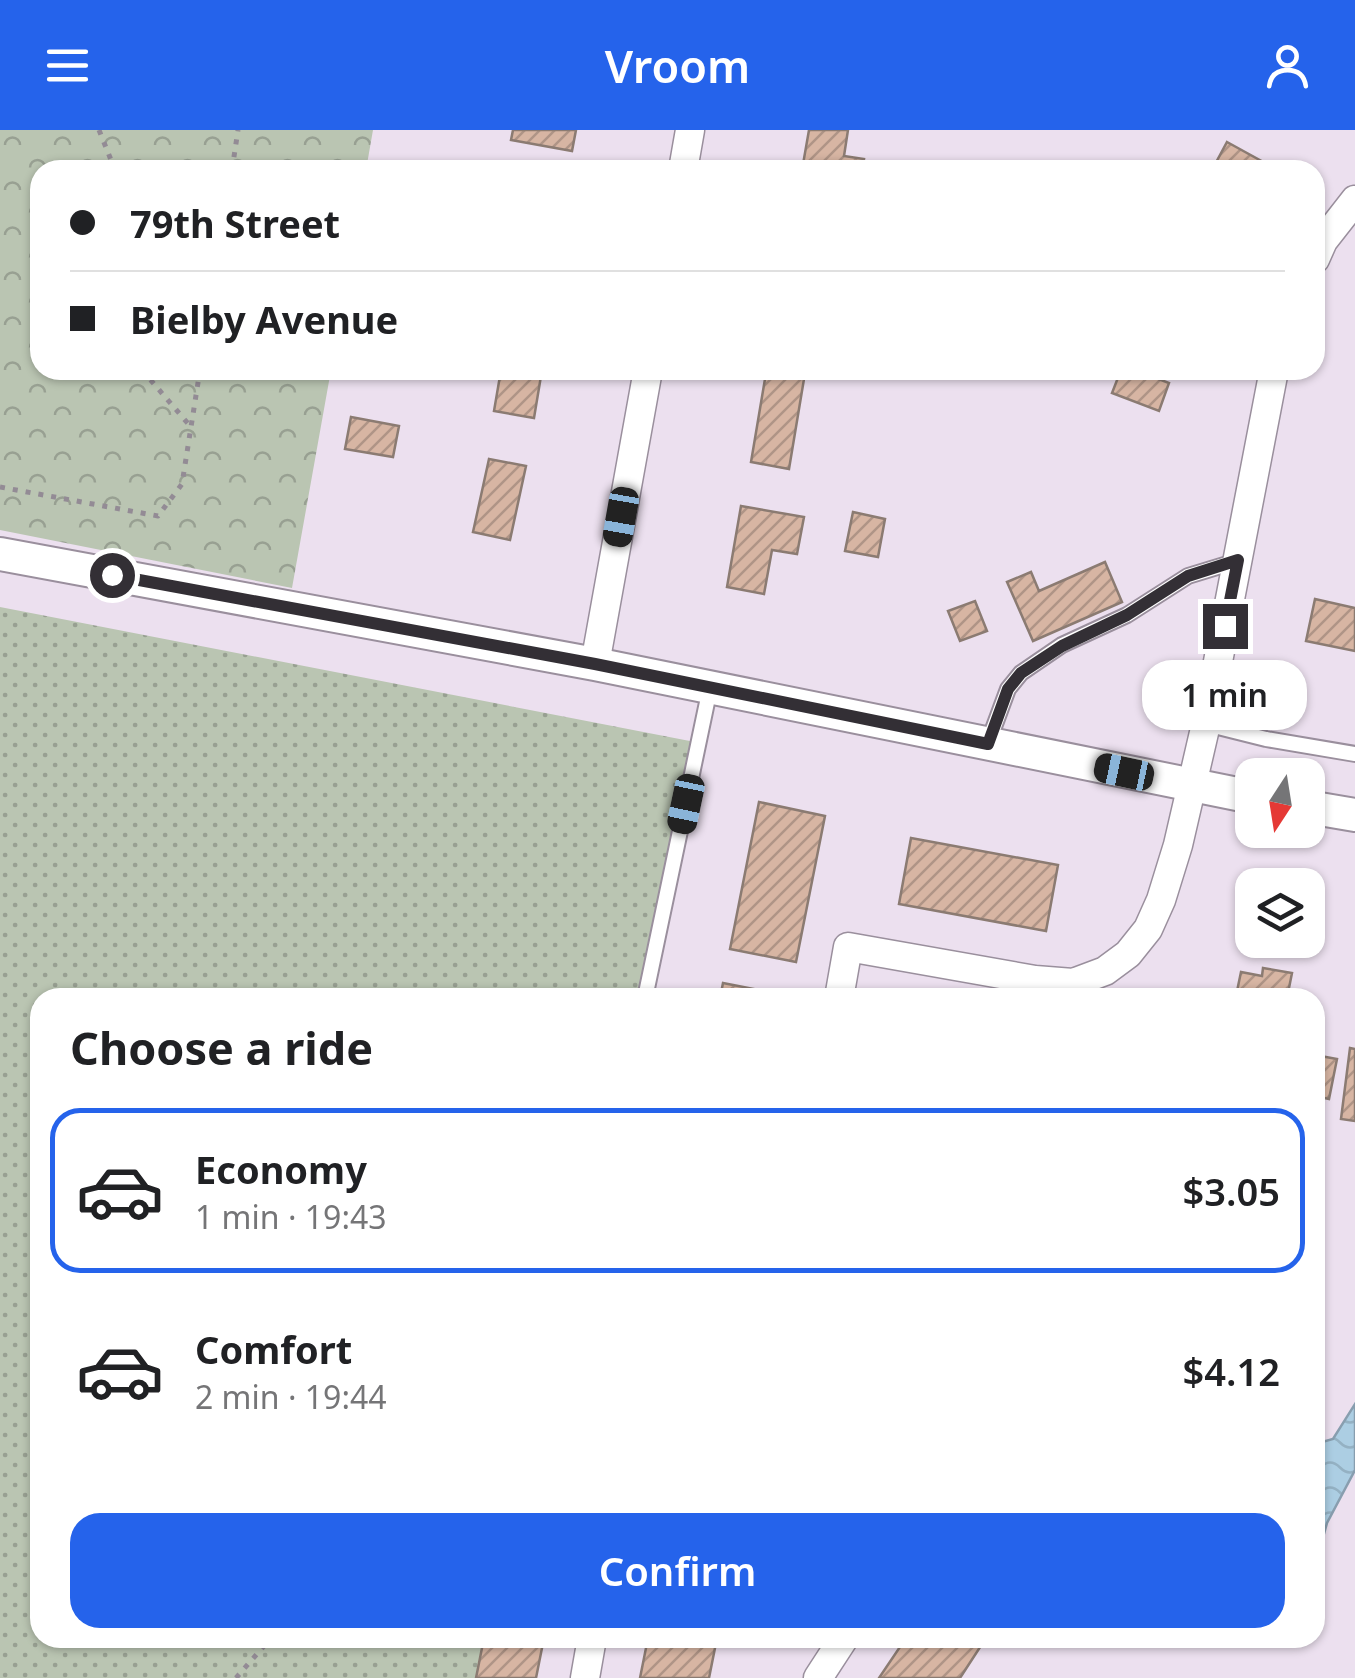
<!DOCTYPE html>
<html lang="en">
<head>
<meta charset="utf-8">
<style>
  :root { --surface:#fff; --page:#f2f2f2; --text:#202124; --muted:#757577; --line:#e0e0e0; --accent:#2563eb }
  body { margin:0; font-family:"Noto Sans",sans-serif; background:var(--page); color:var(--text); height:100vh; display:flex; flex-direction:column; font-size:38px; white-space:nowrap }
  * { box-sizing:border-box; margin:0 }
  p { font-size:32px; color:var(--muted) }
  .icon { flex:none; width:55px; height:55px; fill:none; stroke:currentColor; stroke-width:2; stroke-linecap:round; stroke-linejoin:round }
  .map { position:relative; flex:1; overflow:hidden }
  .side { position:absolute; left:30px; top:858px; width:1295px; height:660px; display:flex; flex-direction:column; background:var(--surface); border-radius:30px; box-shadow:0 2px 8px #0004 }
  .side>* { flex:none }
  .top-card { position:absolute; left:30px; top:30px; width:1295px; height:220px; border-radius:30px; box-shadow:0 2px 8px #0004; display:grid; align-content:center; height:220px; padding:0 40px; background:var(--surface) }
  .needle { width:65px; rotate:192deg }
  .fabs { position:absolute; left:1235px; top:628px; display:grid; gap:20px }
  .fabs a { display:grid; place-items:center; width:90px; height:90px; border-radius:20px; background:var(--surface); box-shadow:0 2px 8px #0004; font-size:50px }
  .end { position:absolute; width:45px; height:45px; margin:-22px; border:12px solid #332f35; background:#fff; box-shadow:0 0 0 5px #fff }
  .from { border-radius:50% }
  .bubble { position:absolute; height:70px; border-radius:30px; background:var(--surface); box-shadow:0 2px 8px #0004; font-size:32px; font-weight:600; line-height:70px; text-align:center }
  .car { position:absolute; width:30px; height:60px; margin:-30px -15px; border-radius:12px; box-shadow:0 0 8px 2px #0007; background:linear-gradient(#222 24%,#8ab4d8 0 40%,#222 0 76%,#8ab4d8 0 86%,#222 0) }
  .top-card b { display:flex; align-items:center; gap:35px; height:95px; font-size:38px }
  .top-card b+b { border-top:2px solid var(--line) }
  .top-card i { width:25px; height:25px; background:var(--text) }
  ul { padding:0; list-style:none }
  li { display:flex; align-items:center; gap:30px; height:165px; margin:0 20px 15px; padding:0 20px; border:5px solid transparent; border-radius:30px }
  li div { flex:1 }
  li b { display:block; font-size:38px }
  li em { font-style:normal; font-weight:600 }
  li.selected { border-color:var(--accent) }
  li>.icon { width:90px; height:90px; stroke-width:1.5 }
  h2 { padding:0 40px; font-size:45px; line-height:120px }
  .button { display:flex; gap:20px; margin-top:auto; padding:20px 40px }
  .button a { flex:1; height:115px; border-radius:30px; background:var(--accent); color:#fff; font-size:40px; font-weight:600; line-height:115px; text-align:center }
  header { display:flex; justify-content:space-between; align-items:center; height:130px; padding:0 40px; background:var(--accent); color:#fff; font-size:45px; font-weight:600 }
  .map>svg:first-child { display:block }
  .grass { fill:url(#grass-dots) }
  .forest { fill:url(#forest-crowns) }
  .water { fill:url(#water-waves); stroke:#889eaf; stroke-width:2.5 }
  .building { fill:url(#building-hatch); stroke:#8b7b72; stroke-width:2.5 }
  .lines { fill:none; stroke-linecap:round; stroke-linejoin:round }
  .service-casing { stroke:#9a8f9d; stroke-width:18 }
  .minor-casing { stroke:#9a8f9d; stroke-width:31 }
  .tertiary-casing { stroke:#9a8f9d; stroke-width:36 }
  .path { stroke:#938b95; stroke-width:5; stroke-dasharray:5 8; stroke-linecap:butt }
  .service { stroke:#fff; stroke-width:14 }
  .minor { stroke:#fff; stroke-width:28 }
  .tertiary { stroke:#fff; stroke-width:32 }
  .route { stroke:#332f35; stroke-width:12 }
</style>
</head>
<body>
<header><svg class="icon" aria-label="menu" viewBox="0 0 24 24"><path d="M4 6h16M4 12h16M4 18h16"/></svg>Vroom<svg class="icon" aria-label="person" viewBox="0 0 24 24"><circle cx="12" cy="8" r="4"/><path d="M4 21q1-7 8-7t8 7"/></svg></header>
<div class="map">
<svg width="1355" height="1548" viewBox="0 0 1355 1548">
  <defs>
    <pattern id="grass-dots" width="8" height="8" patternUnits="userSpaceOnUse" patternTransform="scale(2.5)"><rect width="8" height="8" fill="#bac5b2"/><path d="M2 2h.1M6 6h.1" fill="none" stroke="#98a092" stroke-width="1.8" stroke-linecap="round"/></pattern>
    <pattern id="forest-crowns" width="20" height="18" patternUnits="userSpaceOnUse" patternTransform="scale(2.5)"><rect width="20" height="18" fill="#bac5b2"/><path d="M2 6a3 3 0 1 1 6 0M12 15a3 3 0 1 1 6 0" fill="none" stroke="#98a092"/></pattern>
    <pattern id="water-waves" width="16" height="10" patternUnits="userSpaceOnUse" patternTransform="scale(2.5)"><rect width="16" height="10" fill="#accee3"/><path d="M0 5q4-4 8 0t8 0" fill="none" stroke="#94b1c3"/></pattern>
    <pattern id="building-hatch" width="6" height="6" patternUnits="userSpaceOnUse" patternTransform="scale(2.5)"><rect width="6" height="6" fill="#d7b5a3"/><path d="M-1 1l2-2M0 6l6-6M5 7l2-2" fill="none" stroke="#af9486"/></pattern>
  </defs>
  <rect width="100%" height="100%" fill="#ece0ef"/>
  <polygon class="grass" points="0,477 695,612 650,867 40,868 40,1508 535,1508 528,1548 0,1548"/>
  <polygon class="forest" points="0,0 373,0 366,40 40,40 40,240 331,240 292,458 0,400"/>
  <polygon class="water" points="1355,1274 1355,1340 1327,1393 1315,1436 1315,1314 1333,1309"/>
  <g class="building">
    <polygon points="513,0 576,0 572,21 511,10"/>
    <polygon points="809,0 848,0 844,26 864,29 862,40 802,40"/>
    <polygon points="1227,12 1265,33 1261,40 1212,40"/>
    <polygon points="501,240 542,240 534,288 494,281"/>
    <polygon points="1121,240 1135,240 1169,253 1159,281 1112,263"/>
    <polygon points="766,243 804,249 789,339 751,332"/>
    <polygon points="351,287 399,296 393,327 345,319"/>
    <polygon points="489,329 526,336 510,410 473,402"/>
    <polygon points="741,376 804,387 797,424 772,420 764,464 727,457"/>
    <polygon points="853,382 885,389 878,427 845,421"/>
    <polygon points="1105,432 1122,472 1033,511 1007,452 1031,442 1039,461"/>
    <polygon points="1315,469 1355,478 1355,521 1306,511"/>
    <polygon points="975,471 987,501 960,511 948,481"/>
    <polygon points="759,672 825,686 796,832 730,819"/>
    <polygon points="911,708 1058,735 1046,801 899,774"/>
    <polygon points="1263,838 1292,843 1287,868 1236,866 1241,842 1262,846"/>
    <polygon points="723,853 789,866 788,868 720,868"/>
    <polygon points="1350,918 1355,919 1355,991 1341,989"/>
    <polygon points="1315,925 1337,929 1329,969 1315,966"/>
    <polygon points="484,1508 544,1508 536,1548 476,1548"/>
    <polygon points="648,1508 717,1508 709,1548 640,1548"/>
    <polygon points="906,1508 986,1508 960,1548 879,1548"/>
  </g>
  <g class="lines">
    <defs>
      <g id="service">
        <polyline points="1206,594 1266,609 1355,624"/>
        <polyline points="988,613 1008,559 1021,543 1062,515 1127,485 1188,446 1237,431"/>
        <polyline points="645,868 710,558"/>
      </g>
      <g id="minor">
        <polyline points="683,40 690,0"/>
        <polyline points="1315,129 1323,111 1355,70"/>
        <polyline points="595,534 648,240"/>
        <polyline points="839,868 848,817 1035,850 1073,853 1105,841 1128,824 1148,799 1161,770 1178,715 1206,594 1274,240"/>
        <polyline points="585,1548 592,1508"/>
        <polyline points="818,1548 844,1508"/>
      </g>
      <g id="tertiary">
        <polyline points="0,424 595,534 1252,667"/>
        <polyline points="1308,677 1355,685"/>
      </g>
    </defs>
    <use href="#service" class="service-casing"/>
    <use href="#minor" class="minor-casing"/>
    <use href="#tertiary" class="tertiary-casing"/>
    <g class="path">
      <polyline points="99,0 115,40"/>
      <polyline points="232,40 238,0"/>
      <polyline points="142,240 191,297"/>
      <polyline points="0,357 158,386 182,354 200,240"/>
      <polyline points="236,1548 271,1508"/>
    </g>
    <use href="#service" class="service"/>
    <use href="#minor" class="minor"/>
    <use href="#tertiary" class="tertiary"/>
  </g>
  <g class="lines">
    <polyline class="route" points="112,445 595,534 988,614 1008,559 1021,543 1062,516 1127,485 1188,446 1238,430 1225,496"/>
  </g>
</svg>
<div class="fabs">
<a><svg class="needle" viewBox="-14 -14 28 28"><path d="M0-13l5 13h-10z" fill="#e53935"/><path d="M0 13l5-13h-10z" fill="#757577"/></svg></a>
<a><svg class="icon" aria-label="layers" viewBox="0 0 24 24"><path d="M12 4l9 5-9 5-9-5zM3 14l9 5 9-5"/></svg></a>
</div>
<i class="end from" style="left:112px;top:445px"></i>
<i class="end" style="left:1225px;top:496px"></i>
<div class="bubble" style="left:1142px;top:530px;width:165px">1 min</div>
<i class="car" style="left:621px;top:387px;rotate:190deg"></i>
<i class="car" style="left:1124px;top:642px;rotate:282deg"></i>
<i class="car" style="left:686px;top:674px;rotate:192deg"></i>
<div class="top-card">
<b><i class="from"></i>79th Street</b>
<b><i></i>Bielby Avenue</b>
</div>
<section class="side">
<h2>Choose a ride</h2>
<ul>
<li class="selected"><svg class="icon" aria-label="car" viewBox="0 0 24 24"><path d="M5 17H2v-5l4-1 3-4h7l3 4 3 1v5h-3M9 17h6M6 11h13"/><circle cx="7" cy="17" r="2"/><circle cx="17" cy="17" r="2"/></svg><div><b>Economy</b><p>1 min · 19:43</p></div><em>$3.05</em></li>
<li><svg class="icon" aria-label="car" viewBox="0 0 24 24"><path d="M5 17H2v-5l4-1 3-4h7l3 4 3 1v5h-3M9 17h6M6 11h13"/><circle cx="7" cy="17" r="2"/><circle cx="17" cy="17" r="2"/></svg><div><b>Comfort</b><p>2 min · 19:44</p></div><em>$4.12</em></li>
</ul>
<div class="button"><a>Confirm</a></div>
</section>
</div>
</body>
</html>
